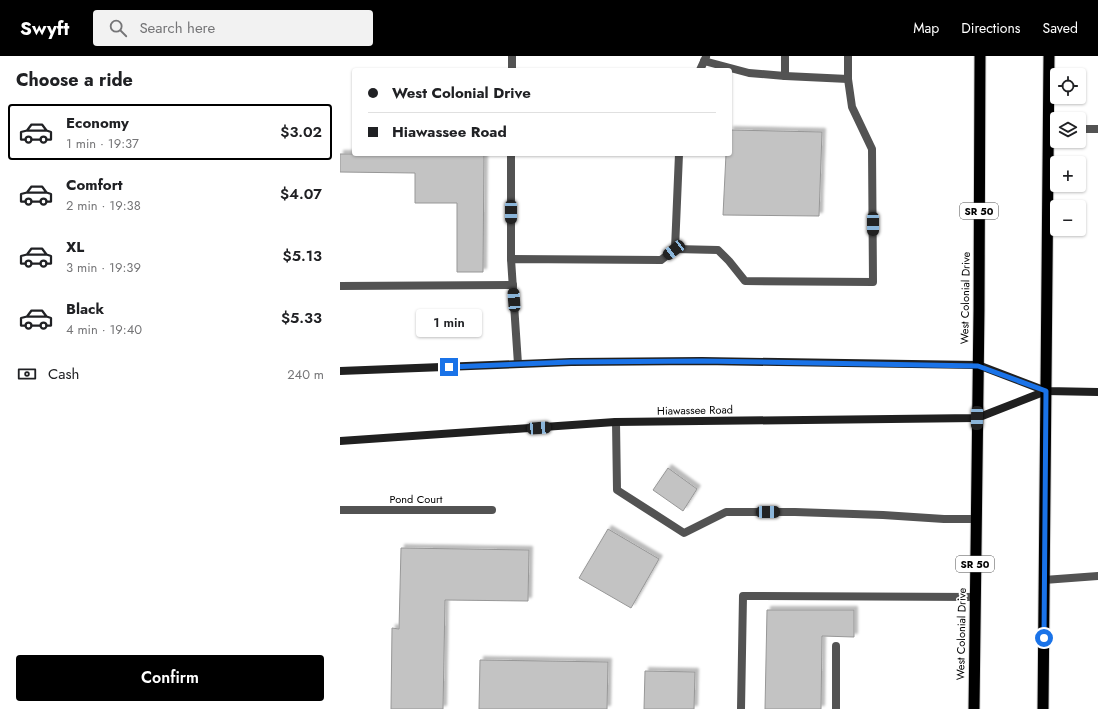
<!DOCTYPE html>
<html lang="en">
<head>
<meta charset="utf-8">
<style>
  :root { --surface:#fff; --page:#f2f2f2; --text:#202124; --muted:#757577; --line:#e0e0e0; --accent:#000 }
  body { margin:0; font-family:Jost,sans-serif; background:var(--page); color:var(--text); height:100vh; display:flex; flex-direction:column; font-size:15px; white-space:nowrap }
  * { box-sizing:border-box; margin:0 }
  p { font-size:13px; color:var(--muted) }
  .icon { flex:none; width:22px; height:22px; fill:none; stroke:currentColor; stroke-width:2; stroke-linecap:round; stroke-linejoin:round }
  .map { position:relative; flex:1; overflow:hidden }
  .details { display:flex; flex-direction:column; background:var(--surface); width:340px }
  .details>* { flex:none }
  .hud { position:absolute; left:12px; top:12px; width:380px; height:88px; border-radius:4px; box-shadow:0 1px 3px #0004; display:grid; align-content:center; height:88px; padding:0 16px; background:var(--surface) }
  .tools { position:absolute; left:710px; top:12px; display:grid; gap:8px }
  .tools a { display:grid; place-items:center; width:36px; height:36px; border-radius:4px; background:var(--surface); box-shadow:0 1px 3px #0004; font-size:20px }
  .end { position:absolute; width:18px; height:18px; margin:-9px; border:5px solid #1a73e8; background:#fff; box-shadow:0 0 0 2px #fff }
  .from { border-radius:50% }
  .bubble { position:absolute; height:28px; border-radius:4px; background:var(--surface); box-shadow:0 1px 3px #0004; font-size:13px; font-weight:600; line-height:28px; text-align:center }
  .car { position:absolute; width:12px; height:24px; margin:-12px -6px; border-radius:5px; box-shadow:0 0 3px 1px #0007; background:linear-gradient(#222 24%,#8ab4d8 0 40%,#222 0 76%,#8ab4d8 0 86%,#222 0) }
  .hud b { display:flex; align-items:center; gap:14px; height:38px; font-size:15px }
  .hud b+b { border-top:1px solid var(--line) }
  .hud i { width:10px; height:10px; background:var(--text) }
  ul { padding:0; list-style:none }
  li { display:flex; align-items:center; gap:12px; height:56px; margin:0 8px 6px; padding:0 8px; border:2px solid transparent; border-radius:4px }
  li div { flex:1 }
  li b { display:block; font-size:15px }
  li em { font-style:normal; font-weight:600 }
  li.active { border-color:var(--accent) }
  li>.icon { width:36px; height:36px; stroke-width:1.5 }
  h2 { padding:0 16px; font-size:18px; line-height:48px }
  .pay { display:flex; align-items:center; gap:10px; height:44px; padding:0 16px; font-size:15px }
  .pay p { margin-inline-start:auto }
  .button { display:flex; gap:8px; margin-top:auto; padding:8px 16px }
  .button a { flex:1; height:46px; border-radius:4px; background:var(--accent); color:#fff; font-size:16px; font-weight:600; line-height:46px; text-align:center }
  header { display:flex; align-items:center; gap:24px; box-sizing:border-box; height:56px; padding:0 20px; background:var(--accent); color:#fff }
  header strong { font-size:19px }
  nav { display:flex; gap:22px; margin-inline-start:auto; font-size:14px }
  .search { width:280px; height:36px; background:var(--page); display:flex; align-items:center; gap:10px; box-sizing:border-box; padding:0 14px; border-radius:4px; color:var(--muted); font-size:15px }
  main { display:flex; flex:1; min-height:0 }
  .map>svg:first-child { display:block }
  .building { fill:#c3c3c3; stroke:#979797; filter:url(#shadow) }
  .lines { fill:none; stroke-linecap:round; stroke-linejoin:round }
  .trunk-casing { stroke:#dbdbdb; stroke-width:13 }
  .service { stroke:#535353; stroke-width:8 }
  .minor { stroke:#535353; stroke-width:8 }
  .secondary { stroke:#202020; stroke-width:8 }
  .trunk { stroke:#000; stroke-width:11 }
  .route { stroke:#1a73e8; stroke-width:5 }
  .labels { text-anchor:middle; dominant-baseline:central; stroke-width:3.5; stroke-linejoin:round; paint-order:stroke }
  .shield { fill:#fff; stroke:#4c4c4c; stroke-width:1 }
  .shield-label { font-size:10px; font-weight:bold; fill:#000 }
  .street-label { font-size:11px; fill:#000; stroke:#fff }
</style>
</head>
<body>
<header>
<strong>Swyft</strong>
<div class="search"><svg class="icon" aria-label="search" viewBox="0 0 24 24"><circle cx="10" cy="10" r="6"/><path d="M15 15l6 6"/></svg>Search here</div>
<nav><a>Map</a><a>Directions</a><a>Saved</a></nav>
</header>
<main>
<section class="details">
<h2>Choose a ride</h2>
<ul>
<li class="active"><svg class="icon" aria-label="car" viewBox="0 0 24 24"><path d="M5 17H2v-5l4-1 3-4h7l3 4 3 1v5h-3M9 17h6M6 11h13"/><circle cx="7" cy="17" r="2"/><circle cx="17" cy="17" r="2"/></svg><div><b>Economy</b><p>1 min · 19:37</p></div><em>$3.02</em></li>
<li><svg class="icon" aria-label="car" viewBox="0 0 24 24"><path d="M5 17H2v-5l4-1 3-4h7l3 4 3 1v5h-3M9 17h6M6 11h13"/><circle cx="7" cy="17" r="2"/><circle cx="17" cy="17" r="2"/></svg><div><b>Comfort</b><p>2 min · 19:38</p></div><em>$4.07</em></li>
<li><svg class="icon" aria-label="car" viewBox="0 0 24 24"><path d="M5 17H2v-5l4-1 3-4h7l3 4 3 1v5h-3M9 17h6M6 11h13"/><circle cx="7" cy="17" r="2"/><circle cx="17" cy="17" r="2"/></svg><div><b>XL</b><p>3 min · 19:39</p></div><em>$5.13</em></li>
<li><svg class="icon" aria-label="car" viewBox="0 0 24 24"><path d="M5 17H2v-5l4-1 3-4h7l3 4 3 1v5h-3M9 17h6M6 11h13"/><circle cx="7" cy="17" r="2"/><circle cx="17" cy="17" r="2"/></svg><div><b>Black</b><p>4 min · 19:40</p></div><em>$5.33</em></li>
</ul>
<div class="pay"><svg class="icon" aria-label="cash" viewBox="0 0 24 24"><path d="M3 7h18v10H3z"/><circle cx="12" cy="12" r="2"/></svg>Cash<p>240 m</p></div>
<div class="button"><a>Confirm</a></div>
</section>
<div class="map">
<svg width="758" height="653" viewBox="0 0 758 653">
  <defs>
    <filter id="shadow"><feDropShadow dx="3.5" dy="-3.5" stdDeviation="1" flood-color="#0004"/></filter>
  </defs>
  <rect width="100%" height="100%" fill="#fff"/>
  <g class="building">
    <polygon points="390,74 482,76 479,160 383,159 386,98 390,98"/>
    <polygon points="0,98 144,98 143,216 117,216 117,147 75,147 75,117 0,116"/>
    <polygon points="328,412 357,433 343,455 313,434"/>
    <polygon points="268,473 319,503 291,552 239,522"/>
    <polygon points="61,492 189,494 188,545 105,544 103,653 51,653 52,572 59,573"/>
    <polygon points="427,554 514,554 514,581 482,580 481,653 425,653"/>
    <polygon points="140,604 268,606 267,653 139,653"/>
    <polygon points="305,615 355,616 354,653 304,653"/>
  </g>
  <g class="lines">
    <defs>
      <g id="trunk">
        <polyline points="634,653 639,254 640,0"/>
        <polyline points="703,653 709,0"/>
      </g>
    </defs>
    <use href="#trunk" class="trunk-casing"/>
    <g class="service">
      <polyline points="364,5 409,17 445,20 445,0"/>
      <polyline points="172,14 172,0"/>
      <polyline points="360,14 366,1"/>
      <polyline points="445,20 508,23 508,0"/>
      <polyline points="739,73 758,73"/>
      <polyline points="335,193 378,194 389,205 405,225 533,226 532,93 512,51 508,23"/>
      <polyline points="171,203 171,98"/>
      <polyline points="0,230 173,229"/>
      <polyline points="178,308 171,203 321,204 335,193 339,98"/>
      <polyline points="276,366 277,434 344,477 386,456 455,456 543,459 604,463 635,463"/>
      <polyline points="704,524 758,520"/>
      <polyline points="401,653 403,540 635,541"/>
      <polyline points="496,653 496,590"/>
    </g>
    <polyline class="minor" points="0,454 152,454"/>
    <g class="secondary">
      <polyline points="0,315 231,306 362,305 638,309 706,335 758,336"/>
      <polyline points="0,385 275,366 637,362 706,335"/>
    </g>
    <use href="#trunk" class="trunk"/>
  </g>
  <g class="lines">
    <polyline class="route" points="109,311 231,306 362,305 638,310 706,335 704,582"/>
  </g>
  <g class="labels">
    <g class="shield">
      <rect x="620" y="147" width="38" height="16" rx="3"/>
      <rect x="616" y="500" width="38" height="16" rx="3"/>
    </g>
    <g class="shield-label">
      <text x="639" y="155">SR 50</text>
      <text x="635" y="508">SR 50</text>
    </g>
    <g class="street-label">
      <text transform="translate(625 242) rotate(-89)">West Colonial Drive</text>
      <text transform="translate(355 354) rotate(-1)">Hiawassee Road</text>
      <text x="76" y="443">Pond Court</text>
      <text transform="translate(621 578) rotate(-89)">West Colonial Drive</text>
    </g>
  </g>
</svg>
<div class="tools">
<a><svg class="icon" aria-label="locate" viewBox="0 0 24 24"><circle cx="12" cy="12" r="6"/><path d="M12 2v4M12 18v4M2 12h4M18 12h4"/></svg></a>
<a><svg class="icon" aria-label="layers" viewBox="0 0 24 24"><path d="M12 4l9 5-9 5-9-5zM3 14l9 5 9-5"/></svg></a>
<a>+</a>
<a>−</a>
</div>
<i class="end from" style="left:704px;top:582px"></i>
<i class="end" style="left:109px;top:311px"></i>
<div class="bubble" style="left:76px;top:253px;width:66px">1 min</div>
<i class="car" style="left:171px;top:156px;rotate:180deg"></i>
<i class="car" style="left:533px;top:168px;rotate:180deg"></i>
<i class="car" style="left:334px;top:194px;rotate:233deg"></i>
<i class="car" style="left:174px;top:244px;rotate:356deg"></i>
<i class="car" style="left:637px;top:362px;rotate:181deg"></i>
<i class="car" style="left:199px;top:372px;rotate:86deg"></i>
<i class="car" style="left:428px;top:456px;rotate:90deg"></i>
<div class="hud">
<b><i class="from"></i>West Colonial Drive</b>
<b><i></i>Hiawassee Road</b>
</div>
</div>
</main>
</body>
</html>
